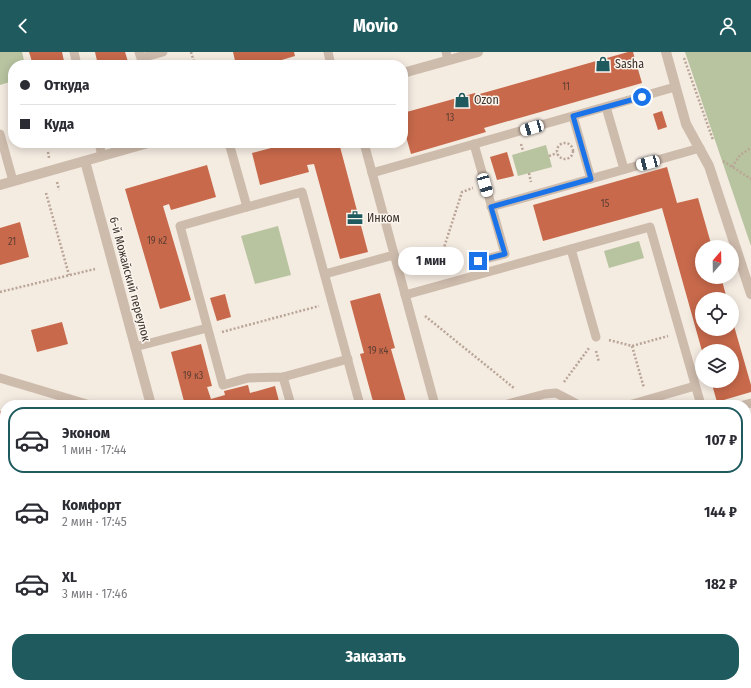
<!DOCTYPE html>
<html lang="ru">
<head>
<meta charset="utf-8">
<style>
  :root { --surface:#fff; --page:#f7f7f7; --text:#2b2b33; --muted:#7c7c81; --line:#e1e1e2; --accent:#1f5a5e }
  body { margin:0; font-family:"Fira Sans Condensed",sans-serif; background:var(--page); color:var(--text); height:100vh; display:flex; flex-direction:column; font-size:15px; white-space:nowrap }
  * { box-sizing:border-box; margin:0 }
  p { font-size:13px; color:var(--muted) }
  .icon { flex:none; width:22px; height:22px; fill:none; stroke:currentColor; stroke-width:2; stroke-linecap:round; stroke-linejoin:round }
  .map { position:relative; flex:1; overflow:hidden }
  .panel { position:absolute; left:0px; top:348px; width:751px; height:288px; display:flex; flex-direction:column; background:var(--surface); border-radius:16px 16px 0 0; box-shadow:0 2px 10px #0003 }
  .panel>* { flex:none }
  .guide { position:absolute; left:8px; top:8px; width:400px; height:88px; border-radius:16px; box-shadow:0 2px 10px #0003; display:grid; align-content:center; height:88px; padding:0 12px; background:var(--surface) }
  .needle { width:26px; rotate:20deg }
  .buttons { position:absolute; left:695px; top:188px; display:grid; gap:8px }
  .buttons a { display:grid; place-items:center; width:44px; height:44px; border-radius:50%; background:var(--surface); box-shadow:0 2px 10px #0003; font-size:20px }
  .end { position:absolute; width:18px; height:18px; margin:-9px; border:5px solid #1a73e8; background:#fff; box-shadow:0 0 0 2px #fff }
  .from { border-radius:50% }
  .bubble { position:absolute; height:28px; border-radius:14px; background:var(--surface); box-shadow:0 2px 10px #0003; font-size:13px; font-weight:700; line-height:28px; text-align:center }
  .car { position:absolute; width:12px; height:24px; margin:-12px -6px; border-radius:5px; box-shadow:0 0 3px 1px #0007; background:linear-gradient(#fff 24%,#345 0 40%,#fff 0 76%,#345 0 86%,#fff 0) }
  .guide b { display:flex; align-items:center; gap:14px; height:38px; font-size:15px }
  .guide b+b { border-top:1px solid var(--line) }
  .guide i { width:10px; height:10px; background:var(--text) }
  ul { padding:7px 0 0; list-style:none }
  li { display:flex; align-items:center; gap:12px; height:66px; margin:0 8px 6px; padding:0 4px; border:2px solid transparent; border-radius:16px }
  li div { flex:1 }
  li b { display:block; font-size:15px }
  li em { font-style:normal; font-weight:700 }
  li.active { border-color:var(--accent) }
  li>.icon { width:36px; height:36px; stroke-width:1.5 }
  .primary-button { display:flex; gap:8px; margin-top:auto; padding:8px 12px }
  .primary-button a { flex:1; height:46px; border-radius:16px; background:var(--accent); color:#fff; font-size:16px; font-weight:700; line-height:46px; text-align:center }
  header { display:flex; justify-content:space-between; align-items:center; height:52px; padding:0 12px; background:var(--accent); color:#fff; font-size:18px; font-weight:700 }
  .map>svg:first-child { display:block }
  .green { fill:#b8c4a0 }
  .building { fill:#c8694b }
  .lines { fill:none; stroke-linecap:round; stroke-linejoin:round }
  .path { stroke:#b9a596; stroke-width:2.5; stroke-dasharray:2 2; stroke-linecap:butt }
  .service { stroke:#cdbbac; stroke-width:9 }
  .minor { stroke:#cdbbac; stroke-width:10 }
  .tertiary { stroke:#cdbbac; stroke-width:10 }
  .route { stroke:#1a73e8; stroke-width:5 }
  .labels { text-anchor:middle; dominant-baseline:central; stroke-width:3; stroke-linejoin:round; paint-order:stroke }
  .number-label { font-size:10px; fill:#5e3e33 }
  .poi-label { font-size:12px; fill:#3b302b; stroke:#fbf5ee; text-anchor:start }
  .street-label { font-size:12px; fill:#3b302b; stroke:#fbf5ee }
</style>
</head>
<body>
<header><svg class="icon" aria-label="back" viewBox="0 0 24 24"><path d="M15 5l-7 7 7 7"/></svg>Movio<svg class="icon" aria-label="person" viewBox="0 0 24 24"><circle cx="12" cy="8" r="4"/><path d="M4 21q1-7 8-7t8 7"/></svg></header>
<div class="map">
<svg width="751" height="636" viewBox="0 0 751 636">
  <rect width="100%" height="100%" fill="#f4ebe1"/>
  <g class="green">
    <polygon points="0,0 22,0 25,13 13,13 13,29 0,33"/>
    <polygon points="685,0 751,0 751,194"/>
    <polygon points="546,93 552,115 518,124 512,103"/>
    <polygon points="278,174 291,223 255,232 241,184"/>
    <polygon points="639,189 644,206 609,216 604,199"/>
  </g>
  <g class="building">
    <polygon points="29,0 62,0 64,9 48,13 33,13"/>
    <polygon points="95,0 125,0 129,13 98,13"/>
    <polygon points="233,0 294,0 295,4 265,13 236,13"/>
    <polygon points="628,0 633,0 642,31 484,76 486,80 411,102 403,74 403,61 475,41 476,43"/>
    <polygon points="170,9 171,13 156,13"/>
    <polygon points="662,59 667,75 658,78 653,62"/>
    <polygon points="290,91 339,91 368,200 340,207 314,112 307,113 309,120 260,133 252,101"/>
    <polygon points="507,100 514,124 497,128 490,105"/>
    <polygon points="207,113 216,145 171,158 169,152 163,154 191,248 160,257 125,137"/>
    <polygon points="667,115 677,151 698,146 712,195 702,195 702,225 721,225 727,247 702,247 702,277 732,277 732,267 751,333 751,340 717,350 711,329 732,329 732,299 702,299 662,156 543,189 533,153"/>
    <polygon points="20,170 29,205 0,213 0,176"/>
    <polygon points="380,241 395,296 391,297 407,353 374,353 360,302 364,301 350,249"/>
    <polygon points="225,242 231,265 217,269 210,246"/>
    <polygon points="62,270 68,292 37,300 31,278"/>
    <polygon points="201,292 212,334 207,335 211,347 225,343 224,339 248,333 250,341 275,334 280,353 185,353 171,300"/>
    <polygon points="0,359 5,360 5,396 0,394"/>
    <polygon points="751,365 751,477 746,477 746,368"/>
    <polygon points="285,631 306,631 286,636"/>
  </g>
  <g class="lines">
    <g class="path">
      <polyline points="191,0 195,13"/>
      <polyline points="684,6 713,88"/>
      <circle cx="565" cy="99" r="8"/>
      <polyline points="521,92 523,99"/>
      <polyline points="48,100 49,106"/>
      <polyline points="549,104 557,101"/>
      <polyline points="723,109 751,127"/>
      <polyline points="732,115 740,103 751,96"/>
      <polyline points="529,121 531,130"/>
      <polyline points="57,130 59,138"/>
      <polyline points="46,141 69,223"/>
      <polyline points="440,221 438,214 462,140 473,136"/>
      <polyline points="0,240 95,217"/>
      <polyline points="425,264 514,336"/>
      <polyline points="222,280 319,254"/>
      <polyline points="609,288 632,294 668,284"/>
      <polyline points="632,294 644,336"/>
      <polyline points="596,299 599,310"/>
      <polyline points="564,330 589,296"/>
      <polyline points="610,631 611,636"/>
      <polyline points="564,636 569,631"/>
      <polyline points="644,636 651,631"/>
    </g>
    <g class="service">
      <polyline points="74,0 77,13"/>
      <polyline points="139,0 141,6 163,0"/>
      <polyline points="328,0 331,13"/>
      <polyline points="446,0 448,8"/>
      <polyline points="606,55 624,117"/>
      <polyline points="573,64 591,127"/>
      <polyline points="0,82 13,129"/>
      <polyline points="99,91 102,104"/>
      <polyline points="229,91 247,155 302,140 360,353"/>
      <polyline points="364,91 435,353"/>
      <polyline points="474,92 505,202 478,209"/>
      <polyline points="372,121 675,35"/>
      <polyline points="247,155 180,174 223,333 248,326 283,325 348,307"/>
      <polyline points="491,155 700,96"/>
      <polyline points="571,197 596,285"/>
      <polyline points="325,222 394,203"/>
      <polyline points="405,243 650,175 701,353"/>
      <polyline points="135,295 207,276"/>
      <polyline points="283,325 291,353"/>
      <polyline points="0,326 90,353"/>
      <polyline points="504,353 545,342 556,341 579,353"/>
      <polyline points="629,353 695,334"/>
      <polyline points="744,353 751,351"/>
      <polyline points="0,432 5,434"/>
      <polyline points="36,631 37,634"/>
      <polyline points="502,631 504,636"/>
      <polyline points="744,631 745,636"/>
      <polyline points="175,636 194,631"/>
      <polyline points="327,636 340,632 340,631"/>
    </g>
    <g class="minor">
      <polyline points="666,0 686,72 709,114 751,242"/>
      <polyline points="85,109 151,353"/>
      <polyline points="220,631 221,636"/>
    </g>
    <g class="tertiary">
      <polyline points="403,21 478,0"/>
      <polyline points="0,133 148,91"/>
    </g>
  </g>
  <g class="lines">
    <polyline class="route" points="478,209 505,202 491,155 591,127 573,64 642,45"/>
  </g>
  <defs>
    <symbol id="shop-bare" viewBox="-9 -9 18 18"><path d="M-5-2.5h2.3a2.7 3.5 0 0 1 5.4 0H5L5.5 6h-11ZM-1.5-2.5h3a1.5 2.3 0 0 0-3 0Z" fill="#1f5a5e" stroke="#fbf5ee" stroke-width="2.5" paint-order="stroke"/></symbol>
    <symbol id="office-bare" viewBox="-9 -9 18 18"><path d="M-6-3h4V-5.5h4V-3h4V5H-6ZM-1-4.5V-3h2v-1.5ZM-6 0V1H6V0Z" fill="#1f5a5e" stroke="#fbf5ee" stroke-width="2.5" paint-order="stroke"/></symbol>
  </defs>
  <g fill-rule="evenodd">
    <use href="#shop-bare" x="592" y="1" width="22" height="22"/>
    <use href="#shop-bare" x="451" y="37" width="22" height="22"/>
    <use href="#office-bare" x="344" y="155" width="22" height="22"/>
  </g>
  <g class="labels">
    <g class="number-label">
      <text x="566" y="35">11</text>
      <text x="450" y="66">13</text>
      <text x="605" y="152">15</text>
      <text x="157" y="189">19 к2</text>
      <text x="12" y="190">21</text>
      <text x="378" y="299">19 к4</text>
      <text x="193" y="324">19 к3</text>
    </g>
    <g class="poi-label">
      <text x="615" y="12">Sasha</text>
      <text x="474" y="48">Ozon</text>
      <text x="367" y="166">Инком</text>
    </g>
    <g class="street-label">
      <text transform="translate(130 227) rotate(75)">6-й Можайский переулок</text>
    </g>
  </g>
</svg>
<div class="buttons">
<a><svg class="needle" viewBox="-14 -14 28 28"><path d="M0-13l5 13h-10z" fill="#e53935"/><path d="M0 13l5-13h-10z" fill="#7c7c81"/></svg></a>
<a><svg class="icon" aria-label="locate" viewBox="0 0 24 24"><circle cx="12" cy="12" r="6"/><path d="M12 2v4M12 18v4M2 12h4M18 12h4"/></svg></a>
<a><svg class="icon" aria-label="layers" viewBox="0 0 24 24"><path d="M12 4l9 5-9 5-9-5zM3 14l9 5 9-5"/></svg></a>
</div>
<i class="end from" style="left:642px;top:45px"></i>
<i class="end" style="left:478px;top:209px"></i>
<div class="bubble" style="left:398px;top:195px;width:66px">1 мин</div>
<i class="car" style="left:532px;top:76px;rotate:254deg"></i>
<i class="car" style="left:648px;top:111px;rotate:255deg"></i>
<i class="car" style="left:485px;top:133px;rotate:164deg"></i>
<div class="guide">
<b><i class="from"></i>Откуда</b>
<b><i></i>Куда</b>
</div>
<section class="panel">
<ul>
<li class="active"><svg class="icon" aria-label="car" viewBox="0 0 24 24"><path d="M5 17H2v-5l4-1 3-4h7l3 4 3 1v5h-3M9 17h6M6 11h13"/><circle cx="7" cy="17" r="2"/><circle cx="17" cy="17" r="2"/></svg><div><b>Эконом</b><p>1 мин · 17:44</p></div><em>107 ₽</em></li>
<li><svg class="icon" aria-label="car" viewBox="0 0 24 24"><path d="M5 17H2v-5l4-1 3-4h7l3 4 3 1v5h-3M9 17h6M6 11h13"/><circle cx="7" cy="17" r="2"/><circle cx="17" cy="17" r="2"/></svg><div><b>Комфорт</b><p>2 мин · 17:45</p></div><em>144 ₽</em></li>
<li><svg class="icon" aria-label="car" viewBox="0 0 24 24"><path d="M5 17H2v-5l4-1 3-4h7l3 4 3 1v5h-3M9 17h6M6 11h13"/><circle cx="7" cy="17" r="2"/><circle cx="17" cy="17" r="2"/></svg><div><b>XL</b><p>3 мин · 17:46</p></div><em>182 ₽</em></li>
</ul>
<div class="primary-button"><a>Заказать</a></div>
</section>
</div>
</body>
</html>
